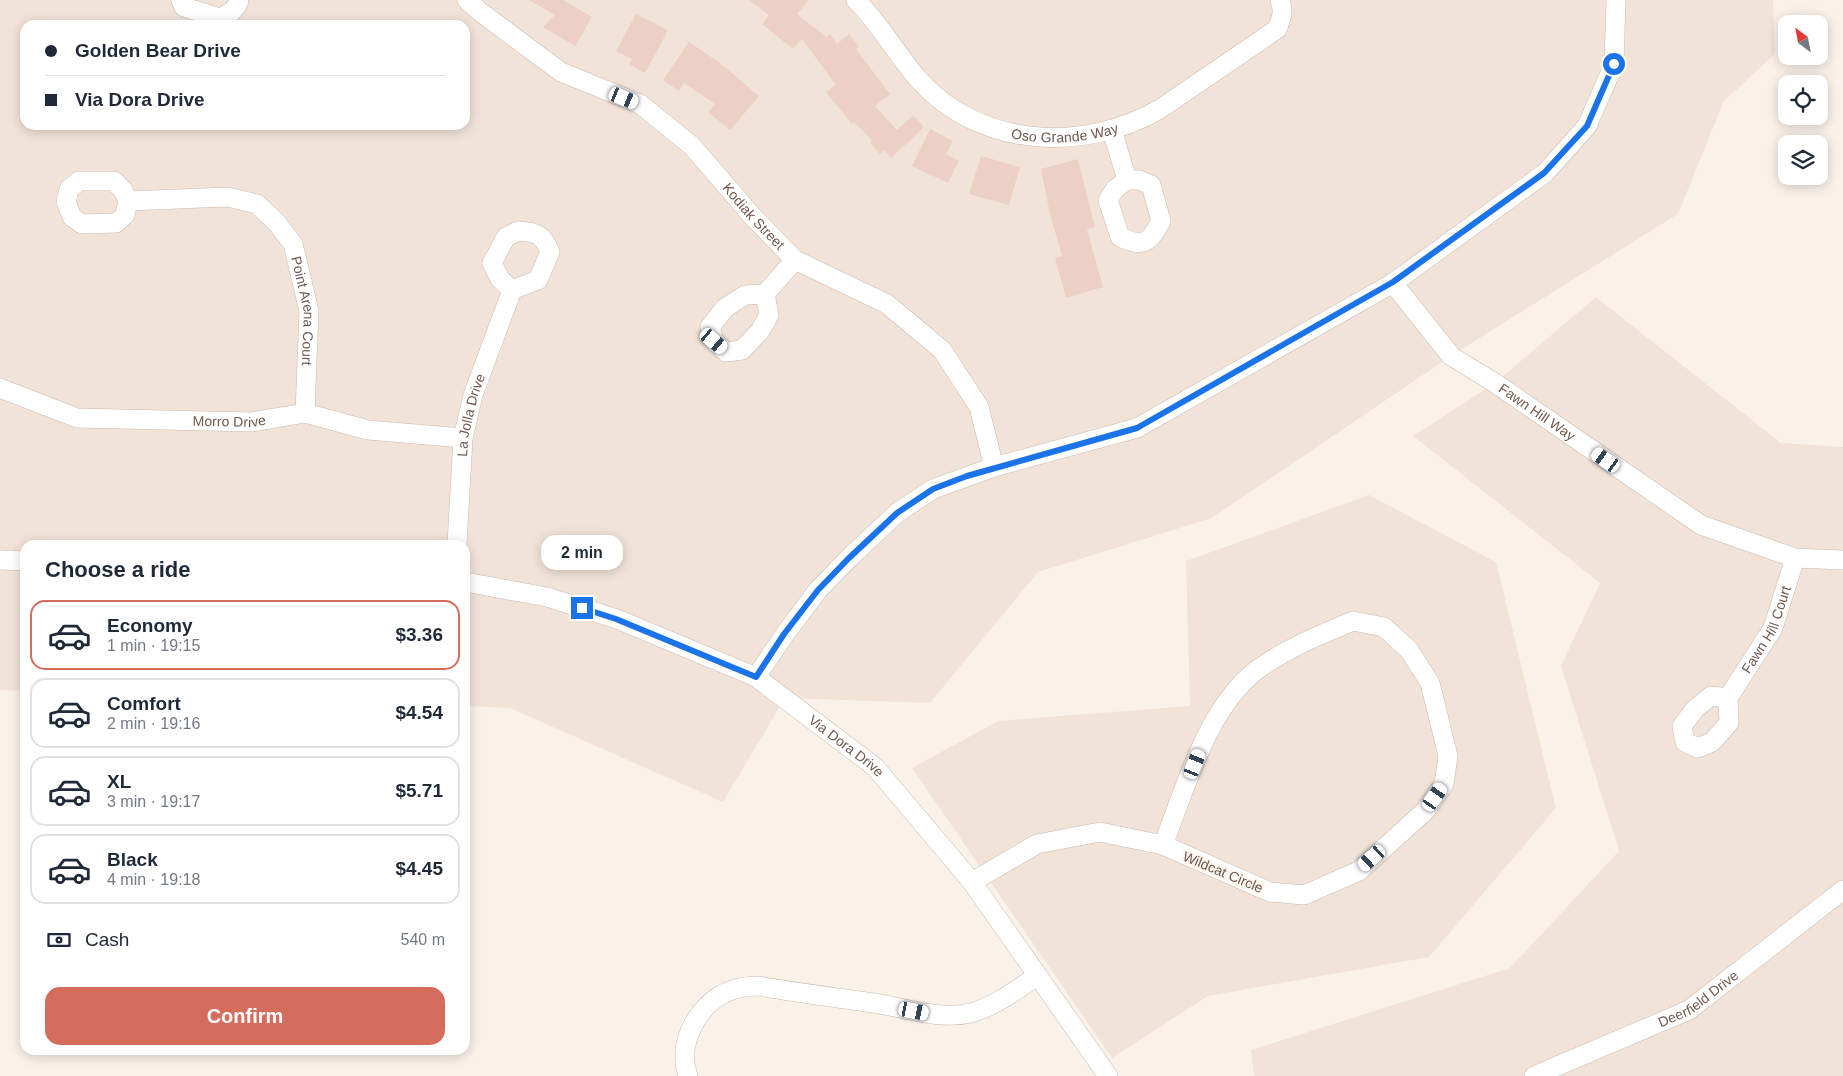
<!DOCTYPE html>
<html lang="en">
<head>
<meta charset="utf-8">
<style>
  :root { --surface:#fff; --page:#f6f6f7; --text:#1f2937; --muted:#747a83; --line:#e0e1e3; --accent:#d56d5d }
  body { margin:0; font-family:Arial,sans-serif; background:var(--page); color:var(--text); height:100vh; display:flex; flex-direction:column; font-size:19px; white-space:nowrap }
  * { box-sizing:border-box; margin:0 }
  p { font-size:16px; color:var(--muted) }
  .icon { flex:none; width:28px; height:28px; fill:none; stroke:currentColor; stroke-width:2; stroke-linecap:round; stroke-linejoin:round }
  .map { position:relative; flex:1; overflow:hidden }
  .panel { position:absolute; left:20px; top:540px; width:450px; height:515px; display:flex; flex-direction:column; background:var(--surface); border-radius:15px; box-shadow:0 2px 12px #0003 }
  .panel>* { flex:none }
  .top-card { position:absolute; left:20px; top:20px; width:450px; height:110px; border-radius:15px; box-shadow:0 2px 12px #0003; display:grid; align-content:center; height:110px; padding:0 25px; background:var(--surface) }
  .needle { width:32px; rotate:328deg }
  .tools { position:absolute; left:1778px; top:15px; display:grid; gap:10px }
  .tools a { display:grid; place-items:center; width:50px; height:50px; border-radius:10px; background:var(--surface); box-shadow:0 2px 12px #0003; font-size:25px }
  .end { position:absolute; width:22px; height:22px; margin:-11px; border:6px solid #1a73e8; background:#fff; box-shadow:0 0 0 2px #fff }
  .from { border-radius:50% }
  .bubble { position:absolute; height:35px; border-radius:15px; background:var(--surface); box-shadow:0 2px 12px #0003; font-size:16px; font-weight:600; line-height:35px; text-align:center }
  .car { position:absolute; width:15px; height:30px; margin:-15px -8px; border-radius:6px; box-shadow:0 0 4px 1px #0007; background:linear-gradient(#fff 24%,#345 0 40%,#fff 0 76%,#345 0 86%,#fff 0) }
  .top-card b { display:flex; align-items:center; gap:18px; height:48px; font-size:19px }
  .top-card b+b { border-top:1px solid var(--line) }
  .top-card i { width:12px; height:12px; background:var(--text) }
  ul { padding:0; list-style:none }
  li { display:flex; align-items:center; gap:15px; height:70px; margin:0 10px 8px; padding:0 15px; border:2px solid var(--line); border-radius:15px }
  li div { flex:1 }
  li b { display:block; font-size:19px }
  li em { font-style:normal; font-weight:600 }
  li.selected { border-color:var(--accent) }
  li>.icon { width:45px; height:45px; stroke-width:1.5 }
  h2 { padding:0 25px; font-size:22px; line-height:60px }
  .pay { display:flex; align-items:center; gap:12px; height:55px; padding:0 25px; font-size:19px }
  .pay p { margin-inline-start:auto }
  .cta { display:flex; gap:10px; margin-top:auto; padding:10px 25px }
  .cta a { flex:1; height:58px; border-radius:15px; background:var(--accent); color:#fff; font-size:20px; font-weight:600; line-height:58px; text-align:center }
  .map>svg:first-child { display:block }
  .residential { fill:#f1e3d8; fill-rule:evenodd }
  .building { fill:#ecd0c4 }
  .lines { fill:none; stroke-linecap:round; stroke-linejoin:round }
  .minor-casing { stroke:#cbbab0; stroke-width:20 }
  .minor { stroke:#fff; stroke-width:19 }
  .route { stroke:#1a73e8; stroke-width:6 }
  .labels { text-anchor:middle; dominant-baseline:central; stroke-width:4.5; stroke-linejoin:round; paint-order:stroke }
  .street-label { font-size:14px; fill:#715950; stroke:#fdf6ef }
</style>
</head>
<body>
<div class="map">
<svg width="1843" height="1076" viewBox="0 0 1843 1076">
  <rect width="100%" height="100%" fill="#faf2e9"/>
  <g class="residential">
    <path d="M 0,0 L 1773,0 L 1775,54 L 1724,101 L 1678,214 L 1451,356 L 1212,518 L 1038,572 L 930,703 L 785,698 L 723,802 L 510,708 L 465,706 L 465,545 L 25,545 L 25,691 L 0,690 ZM 25,25 L 465,25 L 465,125 L 25,125 Z"/>
    <polygon points="1596,297 1781,443 1843,447 1843,1076 1254,1076 1251,1050 1510,968 1619,851 1561,666 1600,583 1413,436 1495,383"/>
    <polygon points="1369,495 1496,562 1556,808 1429,957 1208,996 1112,1058 912,768 998,721 1190,706 1186,561"/>
  </g>
  <g class="building">
    <polygon points="529,0 563,0 592,17 575,46 543,27 555,15"/>
    <polygon points="749,0 809,0 797,14 826,37 830,34 837,44 849,34 859,47 856,49 890,94 875,106 897,130 913,115 924,127 891,158 884,150 880,154 870,143 872,140 854,122 852,124 826,92 836,85 802,39 793,49 762,24 769,15"/>
    <polygon points="636,14 668,30 645,73 629,64 632,59 616,51"/>
    <polygon points="689,42 720,63 759,96 730,130 708,112 715,104 684,83 679,91 663,80"/>
    <polygon points="930,129 953,141 946,154 959,161 948,183 912,166"/>
    <polygon points="981,156 1020,167 1009,205 969,194"/>
    <polygon points="1078,159 1095,227 1087,229 1103,287 1066,298 1055,258 1062,256 1050,214 1041,169"/>
  </g>
  <g class="lines">
    <defs>
      <g id="minor">
        <path d="M 181,0 L 184,7 L 220,18 C 228,14 237,10 239,0"/>
        <path id="s1" d="M 467,0 L 479,11 L 561,72 L 640,104 L 692,146 L 753,217 L 795,260 L 887,304 L 942,350 L 979,407 L 994,467"/>
        <path id="s2" d="M 856,0 C 880,24 897,55 919,80 C 980,148 1084,153 1160,109 L 1277,29 C 1282,18 1284,11 1280,0"/>
        <polyline points="1112,130 1127,180"/>
        <path d="M 1127,180 L 1139,180 L 1151,185 L 1161,221 C 1149,243 1144,248 1120,237 L 1108,200 L 1115,189 Z"/>
        <polygon points="79,181 114,181 123,190 128,201 125,215 116,223 82,224 72,217 66,202 69,189"/>
        <path id="s3" d="M 128,201 L 228,197 L 257,204 L 277,223 L 293,244 L 309,311 L 305,413"/>
        <path d="M 518,231 C 536,232 543,234 550,252 L 538,280 L 512,290 L 500,279 L 492,263 L 506,237 Z"/>
        <path id="s4" d="M 1393,283 L 1451,356 L 1495,383 L 1701,525 L 1795,558 L 1843,560"/>
        <polygon points="765,294 769,315 760,331 742,350 726,352 714,341 710,327 725,308 745,295"/>
        <polyline points="765,294 795,260"/>
        <path id="s5" d="M 0,388 L 77,418 L 251,422 L 305,413 L 368,430 L 463,438"/>
        <path id="s6" d="M 457,545 L 463,438 L 473,395 L 512,290"/>
        <polyline points="0,560 25,561"/>
        <path id="s7" d="M 465,582 L 547,597 L 617,619 L 756,677 L 875,767 L 972,882 L 1108,1076"/>
        <path d="M 1353,621 L 1384,627 L 1409,650 L 1430,683 L 1448,756 L 1444,784 L 1426,810 L 1359,871 L 1304,895 L 1270,892 L 1163,845 C 1186,787 1209,700 1264,665 C 1292,646 1322,634 1353,621 Z"/>
        <polyline points="756,677 785,634 818,590 849,558 897,513 933,489 994,467 1137,428 1393,283 1545,173 1587,126 1614,64 1616,0"/>
        <polygon points="1711,696 1728,698 1729,723 1712,742 1698,748 1685,742 1682,726 1695,709"/>
        <path id="s8" d="M 1728,698 L 1773,628 L 1795,558"/>
        <polyline points="972,882 1037,844 1100,832 1163,845"/>
        <path d="M 688,1076 C 676,1043 699,1001 732,990 C 741,987 750,986 759,986 C 799,993 840,998 880,1004 C 909,1009 941,1020 971,1013 C 996,1006 1016,990 1037,976"/>
        <path id="s9" d="M 1534,1076 L 1689,1010 L 1843,890"/>
      </g>
    </defs>
    <use href="#minor" class="minor-casing"/>
    <use href="#minor" class="minor"/>
  </g>
  <g class="lines">
    <polyline class="route" points="582,608 616,619 756,677 784,634 818,590 849,558 897,513 933,489 967,476 1137,428 1393,282 1544,173 1587,126 1614,64"/>
  </g>
  <g class="labels">
    <g class="street-label">
      <text stroke="none"><textPath href="#s2" startOffset="264">Oso Grande Way</textPath></text>
      <text stroke="none"><textPath href="#s1" startOffset="364">Kodiak Street</textPath></text>
      <text stroke="none"><textPath href="#s3" startOffset="252">Point Arena Court</textPath></text>
      <text stroke="none"><textPath href="#s4" startOffset="196">Fawn Hill Way</textPath></text>
      <text stroke="none"><textPath href="#s6" startOffset="131">La Jolla Drive</textPath></text>
      <text stroke="none"><textPath href="#s5" startOffset="235">Morro Drive</textPath></text>
      <text stroke="none"><textPath href="#s8" startOffset="79">Fawn Hill Court</textPath></text>
      <text stroke="none"><textPath href="#s7" startOffset="421">Via Dora Drive</textPath></text>
      <text transform="translate(1223 872) rotate(23)">Wildcat Circle</text>
      <text stroke="none"><textPath href="#s9" startOffset="182">Deerfield Drive</textPath></text>
    </g>
  </g>
</svg>
<div class="tools">
<a><svg class="needle" viewBox="-14 -14 28 28"><path d="M0-13l5 13h-10z" fill="#e53935"/><path d="M0 13l5-13h-10z" fill="#747a83"/></svg></a>
<a><svg class="icon" aria-label="locate" viewBox="0 0 24 24"><circle cx="12" cy="12" r="6"/><path d="M12 2v4M12 18v4M2 12h4M18 12h4"/></svg></a>
<a><svg class="icon" aria-label="layers" viewBox="0 0 24 24"><path d="M12 4l9 5-9 5-9-5zM3 14l9 5 9-5"/></svg></a>
</div>
<i class="end from" style="left:1614px;top:64px"></i>
<i class="end" style="left:582px;top:608px"></i>
<div class="bubble" style="left:541px;top:535px;width:82px">2 min</div>
<i class="car" style="left:624px;top:98px;rotate:112deg"></i>
<i class="car" style="left:714px;top:341px;rotate:130deg"></i>
<i class="car" style="left:1606px;top:460px;rotate:305deg"></i>
<i class="car" style="left:1195px;top:764px;rotate:22deg"></i>
<i class="car" style="left:1435px;top:797px;rotate:35deg"></i>
<i class="car" style="left:1372px;top:858px;rotate:228deg"></i>
<i class="car" style="left:914px;top:1011px;rotate:101deg"></i>
<div class="top-card">
<b><i class="from"></i>Golden Bear Drive</b>
<b><i></i>Via Dora Drive</b>
</div>
<section class="panel">
<h2>Choose a ride</h2>
<ul>
<li class="selected"><svg class="icon" aria-label="car" viewBox="0 0 24 24"><path d="M5 17H2v-5l4-1 3-4h7l3 4 3 1v5h-3M9 17h6M6 11h13"/><circle cx="7" cy="17" r="2"/><circle cx="17" cy="17" r="2"/></svg><div><b>Economy</b><p>1 min · 19:15</p></div><em>$3.36</em></li>
<li><svg class="icon" aria-label="car" viewBox="0 0 24 24"><path d="M5 17H2v-5l4-1 3-4h7l3 4 3 1v5h-3M9 17h6M6 11h13"/><circle cx="7" cy="17" r="2"/><circle cx="17" cy="17" r="2"/></svg><div><b>Comfort</b><p>2 min · 19:16</p></div><em>$4.54</em></li>
<li><svg class="icon" aria-label="car" viewBox="0 0 24 24"><path d="M5 17H2v-5l4-1 3-4h7l3 4 3 1v5h-3M9 17h6M6 11h13"/><circle cx="7" cy="17" r="2"/><circle cx="17" cy="17" r="2"/></svg><div><b>XL</b><p>3 min · 19:17</p></div><em>$5.71</em></li>
<li><svg class="icon" aria-label="car" viewBox="0 0 24 24"><path d="M5 17H2v-5l4-1 3-4h7l3 4 3 1v5h-3M9 17h6M6 11h13"/><circle cx="7" cy="17" r="2"/><circle cx="17" cy="17" r="2"/></svg><div><b>Black</b><p>4 min · 19:18</p></div><em>$4.45</em></li>
</ul>
<div class="pay"><svg class="icon" aria-label="cash" viewBox="0 0 24 24"><path d="M3 7h18v10H3z"/><circle cx="12" cy="12" r="2"/></svg>Cash<p>540 m</p></div>
<div class="cta"><a>Confirm</a></div>
</section>
</div>
</body>
</html>
